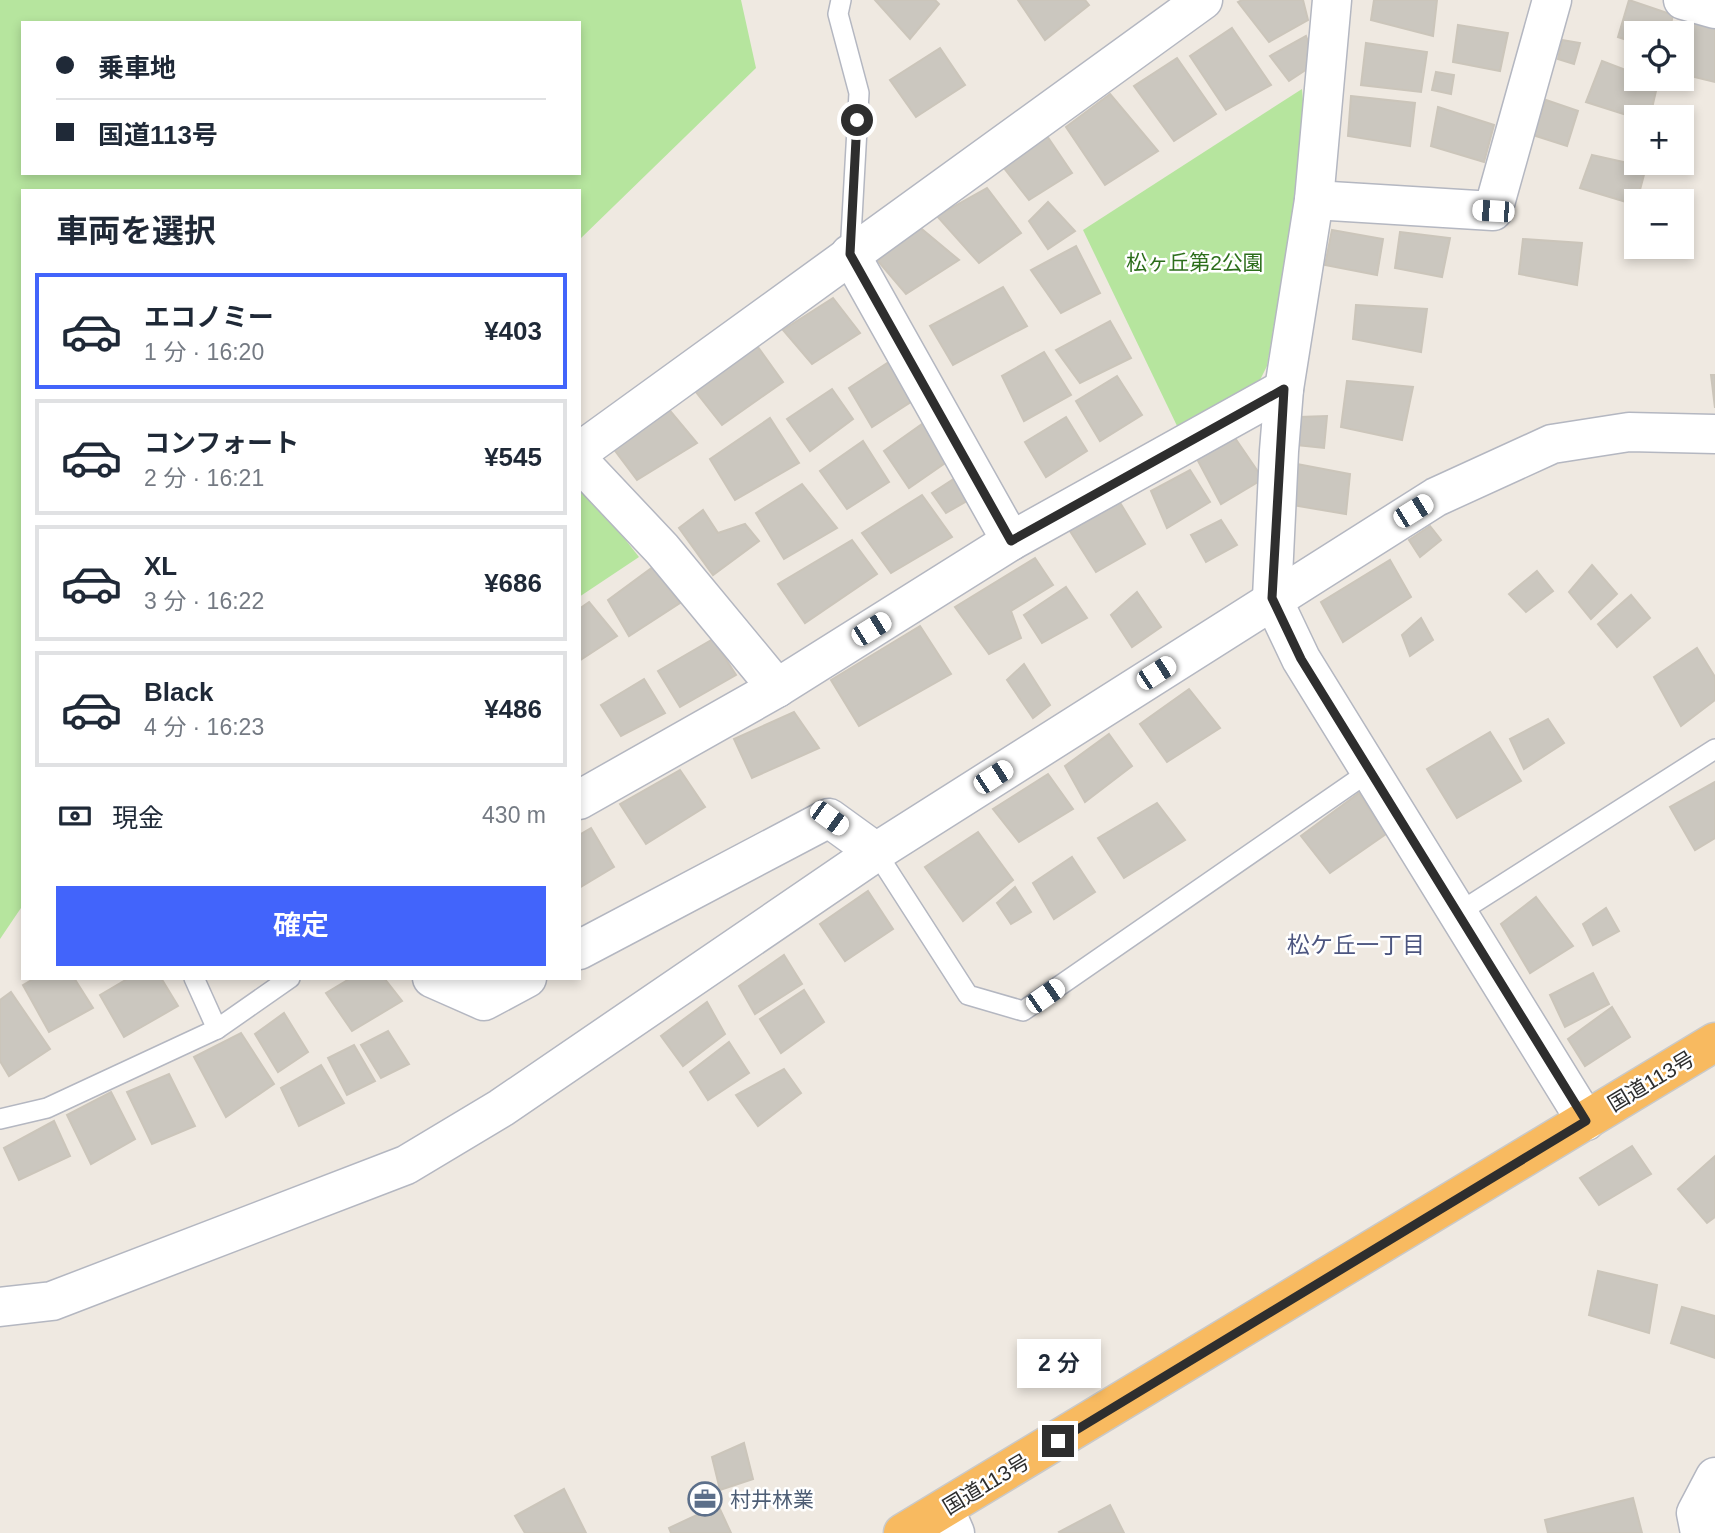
<!DOCTYPE html>
<html lang="ja">
<head>
<meta charset="utf-8">
<style>
  :root { --surface:#fff; --page:#f6f6f7; --text:#1f2937; --muted:#747a83; --line:#e0e1e3; --accent:#4264fb }
  body { margin:0; font-family:Helvetica,"Noto Sans JP",sans-serif; background:var(--page); color:var(--text); height:100vh; display:flex; flex-direction:column; font-size:26px; white-space:nowrap }
  * { box-sizing:border-box; margin:0 }
  p { font-size:23px; color:var(--muted) }
  .icon { flex:none; width:38px; height:38px; fill:none; stroke:currentColor; stroke-width:2; stroke-linecap:round; stroke-linejoin:round }
  .map { position:relative; flex:1; overflow:hidden }
  .sheet { position:absolute; left:21px; top:189px; width:560px; height:791px; display:flex; flex-direction:column; background:var(--surface); border-radius:0px; box-shadow:0 4px 10px #0003 }
  .sheet>* { flex:none }
  .banner { position:absolute; left:21px; top:21px; width:560px; height:154px; border-radius:0px; box-shadow:0 4px 10px #0003; display:grid; align-content:center; height:154px; padding:0 35px; background:var(--surface) }
  .controls { position:absolute; left:1624px; top:21px; display:grid; gap:14px }
  .controls a { display:grid; place-items:center; width:70px; height:70px; border-radius:0px; background:var(--surface); box-shadow:0 4px 10px #0003; font-size:35px }
  .end { position:absolute; width:32px; height:32px; margin:-16px; border:9px solid #2e2e2e; background:#fff; box-shadow:0 0 0 4px #fff }
  .from { border-radius:50% }
  .bubble { position:absolute; height:49px; border-radius:0px; background:var(--surface); box-shadow:0 4px 10px #0003; font-size:23px; font-weight:600; line-height:49px; text-align:center }
  .car { position:absolute; width:21px; height:42px; margin:-21px -10px; border-radius:9px; box-shadow:0 0 5px 2px #0007; background:linear-gradient(#fff 24%,#345 0 40%,#fff 0 76%,#345 0 86%,#fff 0) }
  .banner b { display:flex; align-items:center; gap:24px; height:66px; font-size:26px }
  .banner b+b { border-top:2px solid var(--line) }
  .banner i { width:18px; height:18px; background:var(--text) }
  ul { padding:0; list-style:none }
  li { display:flex; align-items:center; gap:21px; height:116px; margin:0 14px 10px; padding:0 21px; border:4px solid var(--line); border-radius:0px }
  li div { flex:1 }
  li b { display:block; font-size:26px }
  li em { font-style:normal; font-weight:600 }
  li.on { border-color:var(--accent) }
  li>.icon { width:63px; height:63px; stroke-width:1.5 }
  h2 { padding:0 35px; font-size:32px; line-height:84px }
  .pay { display:flex; align-items:center; gap:18px; height:77px; padding:0 35px; font-size:26px }
  .pay p { margin-inline-start:auto }
  .cta { display:flex; gap:14px; margin-top:auto; padding:14px 35px }
  .cta a { flex:1; height:80px; border-radius:0px; background:var(--accent); color:#fff; font-size:28px; font-weight:600; line-height:80px; text-align:center }
  .map>svg:first-child { display:block }
  .green { fill:#b6e59e; fill-rule:evenodd }
  .building { fill:#cbc7bf; stroke:#cbc5ba; stroke-width:2 }
  .lines { fill:none; stroke-linecap:round; stroke-linejoin:round }
  .service-casing { stroke:#b4b7c1; stroke-width:22 }
  .minor-casing { stroke:#b4b7c1; stroke-width:41 }
  .trunk-casing { stroke:#c9c9c9; stroke-width:41 }
  .service { stroke:#fff; stroke-width:19 }
  .minor { stroke:#fff; stroke-width:38 }
  .trunk { stroke:#f8ba60; stroke-width:38 }
  .route { stroke:#2e2e2e; stroke-width:9 }
  .labels { text-anchor:middle; dominant-baseline:central; stroke-width:5; stroke-linejoin:round; paint-order:stroke }
  .park-label { font-size:21px; fill:#2c6e1b; stroke:#fff }
  .street-label { font-size:21px; fill:#2e2e2e; stroke:#fff }
  .service-label { font-size:21px; fill:#4e5e75; stroke:#fff; text-anchor:start }
  .neighbourhood-label { font-size:23px; fill:#4d5680; stroke:#fff }
</style>
</head>
<body>
<div class="map">
<svg width="1715" height="1533" viewBox="0 0 1715 1533">
  <rect width="100%" height="100%" fill="#efe9e1"/>
  <g class="green">
    <path d="M 0,0 L 741,0 L 756,68 L 579,240 L 579,191 L 23,191 L 23,905 L 0,939 ZM 23,23 L 579,23 L 579,173 L 23,173 Z"/>
    <polygon points="1302,89 1306,135 1267,366 1256,388 1179,430 1083,230"/>
    <polygon points="579,491 588,492 639,557 579,597"/>
  </g>
  <g class="building">
    <polygon points="875,0 935,0 939,4 910,39"/>
    <polygon points="1018,0 1085,0 1089,5 1045,40"/>
    <polygon points="1242,0 1303,0 1308,20 1269,42 1238,2"/>
    <polygon points="1374,0 1437,0 1433,36 1371,20"/>
    <polygon points="1629,0 1673,15 1669,33 1636,33 1636,43 1618,37"/>
    <polygon points="1695,20 1715,26 1715,82 1682,74 1682,58"/>
    <polygon points="1458,25 1508,33 1500,71 1453,62"/>
    <polygon points="1232,28 1271,85 1226,110 1190,56"/>
    <polygon points="1306,36 1316,63 1289,81 1270,56"/>
    <polygon points="1562,40 1580,43 1574,64 1558,59"/>
    <polygon points="1366,43 1427,52 1421,92 1361,85"/>
    <polygon points="940,48 965,85 916,117 890,80"/>
    <polygon points="1177,58 1216,114 1174,141 1134,86"/>
    <polygon points="1602,61 1636,74 1636,79 1658,82 1650,117 1636,118 1586,102"/>
    <polygon points="1436,72 1454,75 1451,94 1432,90"/>
    <polygon points="1110,94 1158,151 1105,185 1066,127"/>
    <polygon points="1351,96 1415,103 1410,146 1348,136"/>
    <polygon points="1546,100 1578,111 1567,146 1533,135"/>
    <polygon points="1438,107 1494,125 1484,162 1431,146"/>
    <polygon points="1045,133 1072,173 1029,200 1000,163"/>
    <polygon points="1592,155 1646,167 1636,205 1580,188"/>
    <polygon points="987,188 1021,233 979,263 937,216"/>
    <polygon points="1048,202 1075,231 1048,249 1029,221"/>
    <polygon points="917,225 959,260 906,294 878,261"/>
    <polygon points="1332,230 1383,239 1377,275 1325,265"/>
    <polygon points="1400,232 1450,238 1442,277 1395,268"/>
    <polygon points="1523,239 1582,243 1577,285 1519,274"/>
    <polygon points="1076,246 1100,293 1061,313 1031,270"/>
    <polygon points="1003,287 1027,326 953,365 930,326"/>
    <polygon points="833,298 860,333 812,364 783,330"/>
    <polygon points="1356,305 1427,309 1421,352 1353,339"/>
    <polygon points="1110,321 1131,358 1080,383 1056,350"/>
    <polygon points="755,343 783,382 722,425 692,387"/>
    <polygon points="1044,352 1071,395 1024,421 1002,376"/>
    <polygon points="889,362 914,400 872,427 849,388"/>
    <polygon points="1711,375 1715,375 1715,408"/>
    <polygon points="1117,376 1142,415 1100,441 1076,401"/>
    <polygon points="1347,381 1413,387 1402,440 1341,427"/>
    <polygon points="832,389 853,419 810,451 787,419"/>
    <polygon points="666,406 697,443 637,480 610,444"/>
    <polygon points="1327,416 1324,448 1297,445 1299,417"/>
    <polygon points="1066,417 1087,451 1046,477 1025,442"/>
    <polygon points="770,418 799,463 735,500 710,459"/>
    <polygon points="925,422 951,459 909,488 884,451"/>
    <polygon points="1235,438 1263,479 1221,504 1197,459"/>
    <polygon points="863,441 889,482 847,509 820,471"/>
    <polygon points="1297,464 1350,474 1346,514 1292,505"/>
    <polygon points="1190,470 1210,502 1167,528 1151,491"/>
    <polygon points="960,475 974,497 946,513 932,493"/>
    <polygon points="802,484 837,528 784,559 756,513"/>
    <polygon points="922,495 952,537 891,573 862,533"/>
    <polygon points="1119,501 1145,544 1096,572 1070,531"/>
    <polygon points="703,510 718,533 745,524 759,541 713,575 679,528"/>
    <polygon points="1221,520 1237,545 1206,562 1191,535"/>
    <polygon points="1430,526 1441,540 1420,557 1409,540"/>
    <polygon points="852,540 877,574 805,623 778,584"/>
    <polygon points="1035,558 1053,585 1011,611 1021,638 989,654 955,607"/>
    <polygon points="1390,560 1411,597 1343,642 1321,602"/>
    <polygon points="1592,565 1617,594 1591,619 1569,592"/>
    <polygon points="653,567 680,603 629,636 608,600"/>
    <polygon points="1537,571 1553,591 1526,612 1509,594"/>
    <polygon points="1066,587 1087,618 1042,643 1024,615"/>
    <polygon points="1137,592 1161,627 1132,647 1111,615"/>
    <polygon points="1631,595 1650,618 1617,647 1598,624"/>
    <polygon points="589,602 617,636 579,661 579,609"/>
    <polygon points="1421,618 1433,640 1410,656 1402,635"/>
    <polygon points="920,626 951,674 859,726 831,680"/>
    <polygon points="713,639 736,675 680,707 658,671"/>
    <polygon points="1697,648 1715,677 1715,700 1681,726 1654,677"/>
    <polygon points="1024,664 1050,705 1033,718 1007,680"/>
    <polygon points="644,679 665,713 621,736 601,705"/>
    <polygon points="1189,689 1220,728 1167,762 1140,724"/>
    <polygon points="794,712 819,748 752,778 734,739"/>
    <polygon points="1548,719 1564,743 1524,769 1510,739"/>
    <polygon points="1490,732 1521,781 1457,818 1427,769"/>
    <polygon points="1109,734 1132,766 1085,802 1065,766"/>
    <polygon points="680,770 705,807 646,844 620,804"/>
    <polygon points="1048,774 1073,809 1019,842 993,809"/>
    <polygon points="1715,782 1715,838 1695,850 1670,807"/>
    <polygon points="1359,793 1386,834 1330,873 1301,836"/>
    <polygon points="1157,803 1185,840 1124,878 1098,838"/>
    <polygon points="591,828 614,867 579,888 579,835"/>
    <polygon points="978,832 1013,880 963,921 925,867"/>
    <polygon points="1072,857 1095,892 1054,919 1033,883"/>
    <polygon points="1015,887 1031,912 1011,924 997,903"/>
    <polygon points="868,891 893,929 845,961 820,924"/>
    <polygon points="1536,897 1573,946 1530,973 1501,924"/>
    <polygon points="1606,908 1619,931 1593,945 1583,924"/>
    <polygon points="784,955 802,984 755,1014 739,986"/>
    <polygon points="1593,973 1609,1004 1565,1027 1550,995"/>
    <polygon points="35,978 74,978 93,1008 49,1032 23,985"/>
    <polygon points="129,978 161,978 178,1006 124,1037 100,995"/>
    <polygon points="351,978 384,978 402,1001 352,1031 326,993"/>
    <polygon points="804,990 824,1022 781,1053 760,1019"/>
    <polygon points="11,992 50,1049 9,1076 0,1061 0,1000"/>
    <polygon points="707,1002 725,1034 683,1066 661,1036"/>
    <polygon points="1612,1007 1630,1037 1585,1066 1568,1039"/>
    <polygon points="284,1013 308,1052 278,1072 255,1034"/>
    <polygon points="388,1031 409,1064 381,1078 361,1045"/>
    <polygon points="241,1033 274,1084 226,1117 194,1057"/>
    <polygon points="729,1042 749,1073 708,1100 690,1072"/>
    <polygon points="354,1045 375,1081 347,1095 328,1058"/>
    <polygon points="321,1065 344,1103 299,1126 281,1088"/>
    <polygon points="784,1069 801,1093 758,1126 736,1095"/>
    <polygon points="169,1074 195,1126 152,1144 127,1092"/>
    <polygon points="111,1092 135,1139 91,1164 67,1115"/>
    <polygon points="54,1121 70,1156 19,1180 4,1148"/>
    <polygon points="1632,1146 1651,1174 1599,1205 1580,1178"/>
    <polygon points="1715,1156 1715,1217 1707,1223 1678,1189"/>
    <polygon points="1598,1271 1657,1285 1649,1333 1589,1315"/>
    <polygon points="1682,1307 1715,1316 1715,1358 1671,1343"/>
    <polygon points="744,1443 753,1479 720,1490 712,1457"/>
    <polygon points="564,1489 586,1533 525,1533 515,1516"/>
    <polygon points="1633,1498 1642,1533 1548,1533 1545,1520"/>
    <polygon points="718,1505 731,1533 671,1533 669,1528"/>
    <polygon points="1110,1505 1124,1533 1060,1533 1059,1532"/>
  </g>
  <g class="lines">
    <defs>
      <g id="service">
        <polyline points="841,0 838,14 859,93 850,254"/>
        <polyline points="876,852 968,995 1023,1011 1370,771"/>
        <polyline points="1458,913 1715,749"/>
        <polyline points="194,978 217,1029"/>
        <polyline points="0,1119 47,1108 217,1029 290,978"/>
      </g>
      <g id="minor">
        <polyline points="1332,0 1314,200 1284,389 1279,451 1272,598 1301,659 1586,1121"/>
        <polyline points="1683,0 1715,9"/>
        <polyline points="1314,200 1493,211 1552,0"/>
        <polyline points="850,254 1011,541"/>
        <polyline points="579,452 1203,0"/>
        <polyline points="579,461 662,549 777,688"/>
        <polyline points="579,800 777,688 1011,541 1284,389"/>
        <polyline points="579,950 829,818 876,852"/>
        <polyline points="432,978 484,1001 527,978"/>
        <polyline points="0,1307 52,1301 406,1165 501,1108 876,852 1436,497 1552,444 1629,432 1715,434"/>
        <polyline points="945,1510 955,1533"/>
        <polyline points="1700,1533 1696,1513 1715,1477"/>
      </g>
      <polyline id="trunk" points="903,1533 1715,1042"/>
    </defs>
    <use href="#service" class="service-casing"/>
    <use href="#minor" class="minor-casing"/>
    <use href="#trunk" class="trunk-casing"/>
    <use href="#service" class="service"/>
    <use href="#minor" class="minor"/>
    <use href="#trunk" class="trunk"/>
  </g>
  <g class="lines">
    <polyline class="route" points="857,120 850,254 1011,541 1284,389 1272,598 1301,659 1586,1121 1058,1441"/>
  </g>
  <defs>
    <symbol id="office-ring" viewBox="-11 -11 22 22"><circle r="9.5" fill="#fff" stroke="#5c6f8a" stroke-width="1.5"/><path d="M-6-3h4V-5.5h4V-3h4V5H-6ZM-1-4.5V-3h2v-1.5ZM-6 0V1H6V0Z" fill="#5c6f8a"/></symbol>
  </defs>
  <g fill-rule="evenodd">
    <use href="#office-ring" x="686" y="1480" width="38" height="38"/>
  </g>
  <g class="labels">
    <g class="park-label">
      <text x="1195" y="262">松ヶ丘第2公園</text>
    </g>
    <g class="street-label">
      <text transform="translate(1651 1081) rotate(-31)">国道113号</text>
      <text transform="translate(986 1484) rotate(-31)">国道113号</text>
    </g>
    <g class="service-label">
      <text x="730" y="1499">村井林業</text>
    </g>
    <g class="neighbourhood-label">
      <text x="1356" y="945">松ケ丘一丁目</text>
    </g>
  </g>
</svg>
<div class="controls">
<a><svg class="icon" aria-label="locate" viewBox="0 0 24 24"><circle cx="12" cy="12" r="6"/><path d="M12 2v4M12 18v4M2 12h4M18 12h4"/></svg></a>
<a>+</a>
<a>−</a>
</div>
<i class="end from" style="left:857px;top:120px"></i>
<i class="end" style="left:1058px;top:1441px"></i>
<div class="bubble" style="left:1017px;top:1339px;width:84px">2 分</div>
<i class="car" style="left:1493px;top:211px;rotate:274deg"></i>
<i class="car" style="left:1413px;top:511px;rotate:58deg"></i>
<i class="car" style="left:871px;top:629px;rotate:58deg"></i>
<i class="car" style="left:1156px;top:673px;rotate:57deg"></i>
<i class="car" style="left:993px;top:777px;rotate:57deg"></i>
<i class="car" style="left:829px;top:818px;rotate:126deg"></i>
<i class="car" style="left:1045px;top:996px;rotate:55deg"></i>
<div class="banner">
<b><i class="from"></i>乗車地</b>
<b><i></i>国道113号</b>
</div>
<section class="sheet">
<h2>車両を選択</h2>
<ul>
<li class="on"><svg class="icon" aria-label="car" viewBox="0 0 24 24"><path d="M5 17H2v-5l4-1 3-4h7l3 4 3 1v5h-3M9 17h6M6 11h13"/><circle cx="7" cy="17" r="2"/><circle cx="17" cy="17" r="2"/></svg><div><b>エコノミー</b><p>1 分 · 16:20</p></div><em>¥403</em></li>
<li><svg class="icon" aria-label="car" viewBox="0 0 24 24"><path d="M5 17H2v-5l4-1 3-4h7l3 4 3 1v5h-3M9 17h6M6 11h13"/><circle cx="7" cy="17" r="2"/><circle cx="17" cy="17" r="2"/></svg><div><b>コンフォート</b><p>2 分 · 16:21</p></div><em>¥545</em></li>
<li><svg class="icon" aria-label="car" viewBox="0 0 24 24"><path d="M5 17H2v-5l4-1 3-4h7l3 4 3 1v5h-3M9 17h6M6 11h13"/><circle cx="7" cy="17" r="2"/><circle cx="17" cy="17" r="2"/></svg><div><b>XL</b><p>3 分 · 16:22</p></div><em>¥686</em></li>
<li><svg class="icon" aria-label="car" viewBox="0 0 24 24"><path d="M5 17H2v-5l4-1 3-4h7l3 4 3 1v5h-3M9 17h6M6 11h13"/><circle cx="7" cy="17" r="2"/><circle cx="17" cy="17" r="2"/></svg><div><b>Black</b><p>4 分 · 16:23</p></div><em>¥486</em></li>
</ul>
<div class="pay"><svg class="icon" aria-label="cash" viewBox="0 0 24 24"><path d="M3 7h18v10H3z"/><circle cx="12" cy="12" r="2"/></svg>現金<p>430 m</p></div>
<div class="cta"><a>確定</a></div>
</section>
</div>
</body>
</html>
